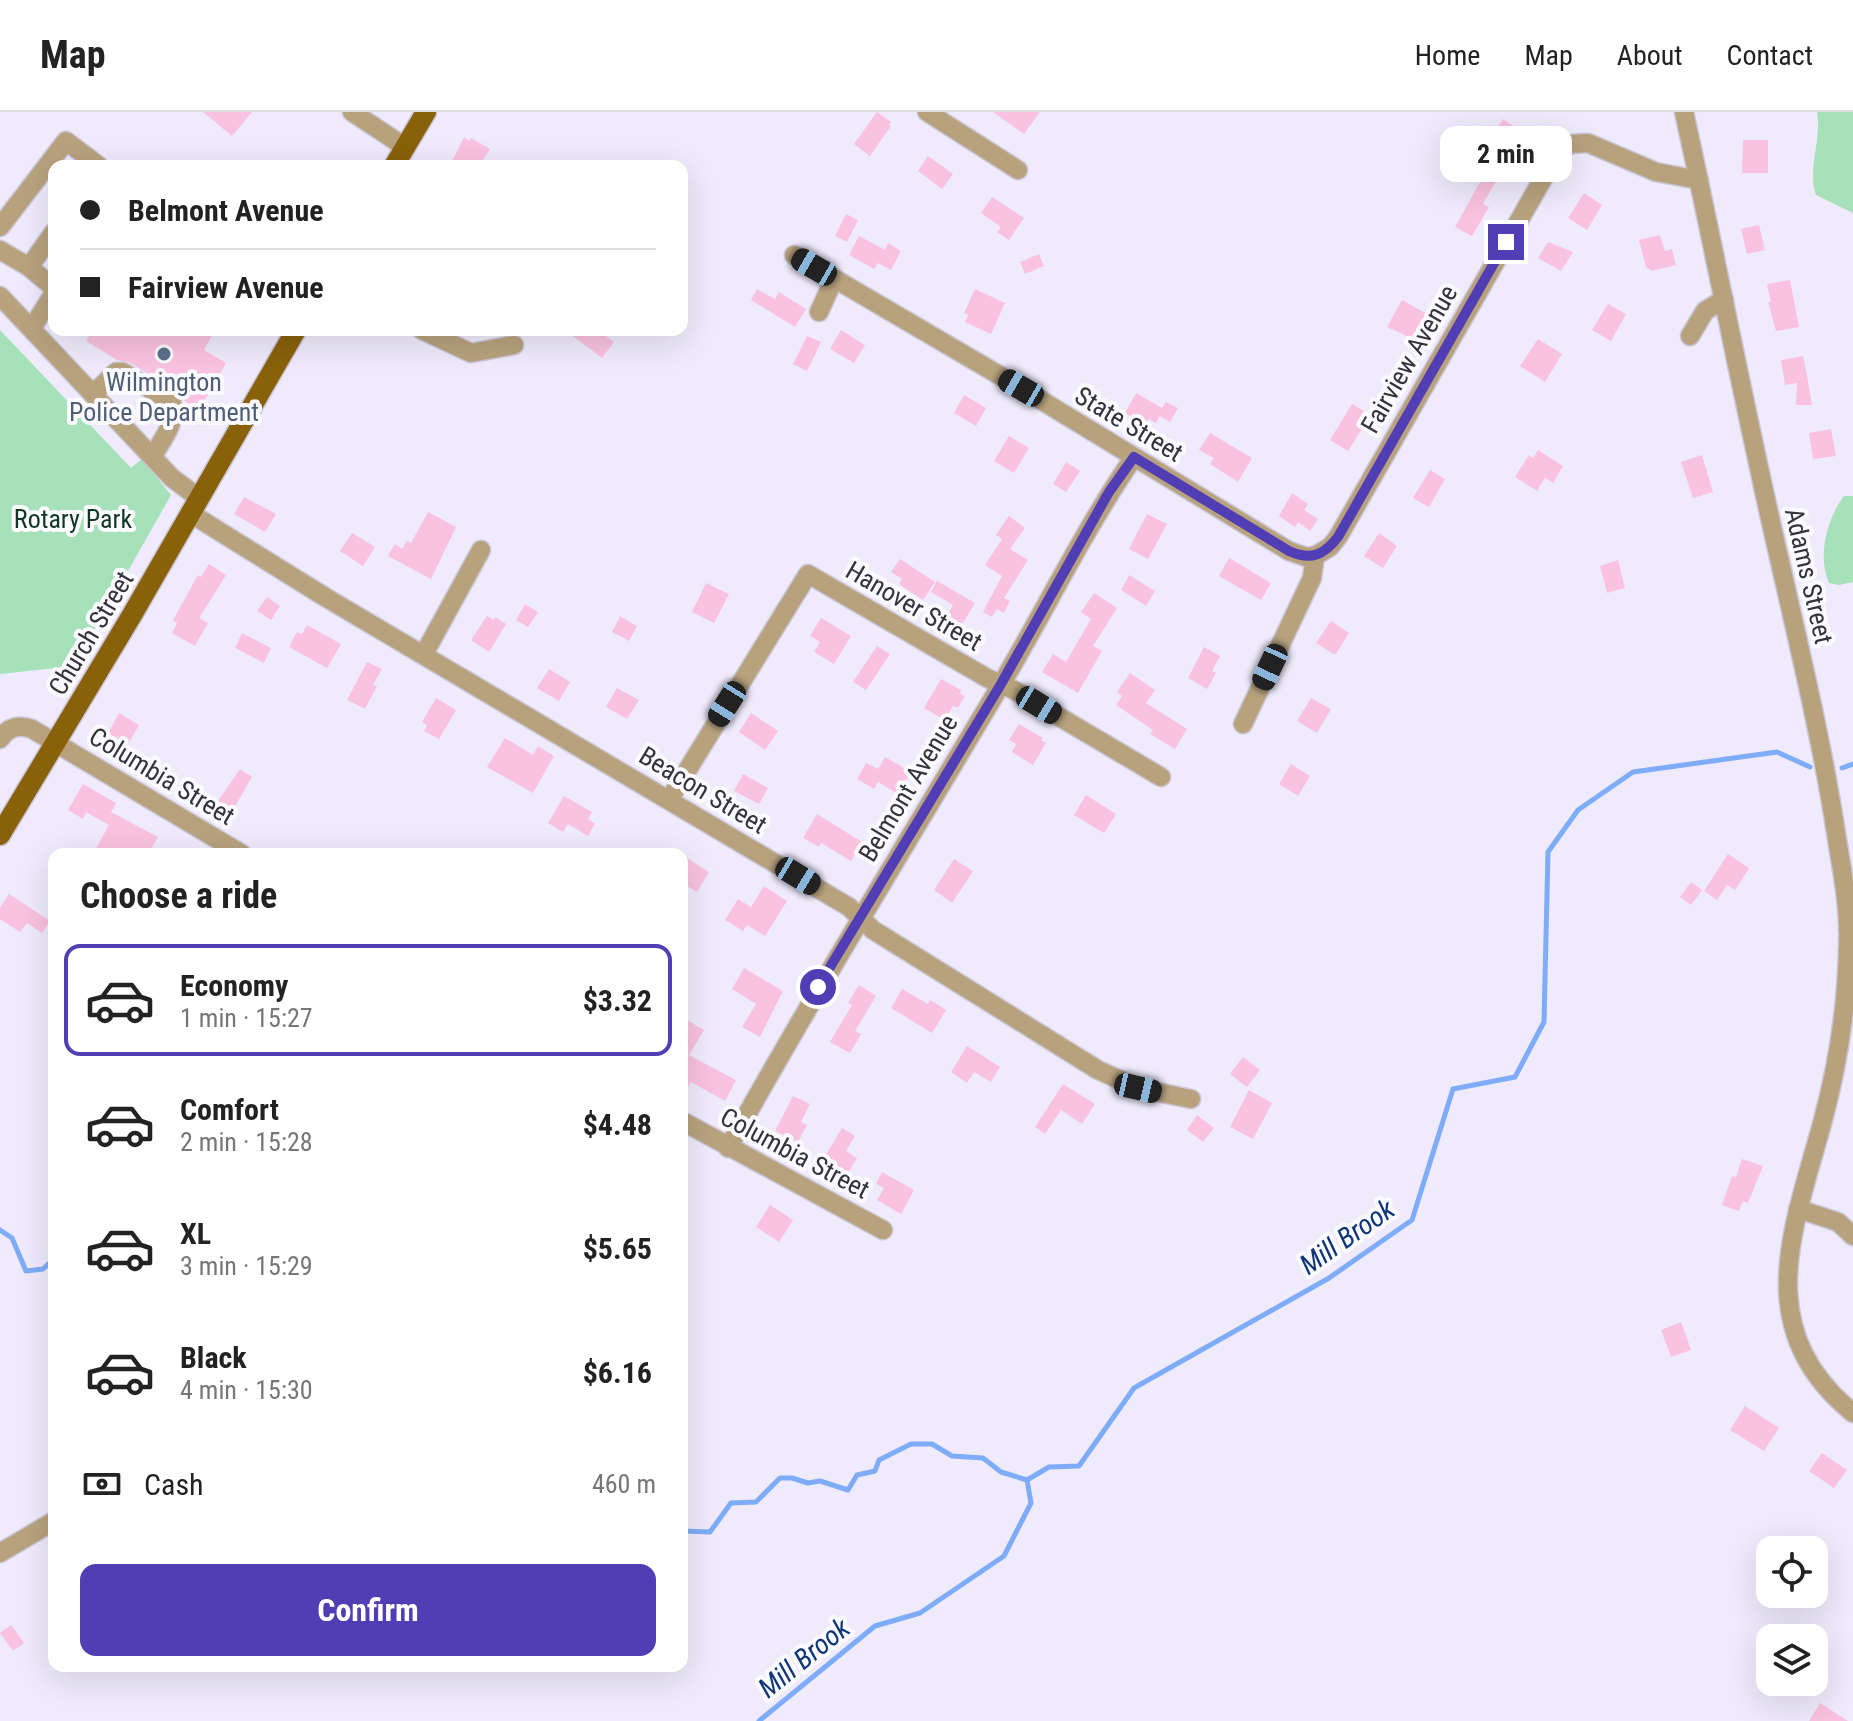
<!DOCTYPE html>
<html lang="en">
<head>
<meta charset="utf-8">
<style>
  :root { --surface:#fff; --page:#f2f2f2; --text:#222; --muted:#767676; --line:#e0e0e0; --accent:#513db4 }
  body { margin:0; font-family:"Roboto Condensed",sans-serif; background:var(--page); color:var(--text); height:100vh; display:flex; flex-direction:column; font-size:30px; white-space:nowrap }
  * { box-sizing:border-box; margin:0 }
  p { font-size:26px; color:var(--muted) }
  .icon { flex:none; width:44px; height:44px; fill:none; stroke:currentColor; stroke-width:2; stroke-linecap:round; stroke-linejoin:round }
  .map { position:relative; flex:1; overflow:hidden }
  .details { position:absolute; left:48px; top:736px; width:640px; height:824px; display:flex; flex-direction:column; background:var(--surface); border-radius:16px; box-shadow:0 8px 32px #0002 }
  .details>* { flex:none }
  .banner { position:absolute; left:48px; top:48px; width:640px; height:176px; border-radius:16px; box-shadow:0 8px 32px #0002; display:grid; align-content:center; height:176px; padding:0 32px; background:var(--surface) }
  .buttons { position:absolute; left:1756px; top:1424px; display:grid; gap:16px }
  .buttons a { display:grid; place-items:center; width:72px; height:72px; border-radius:16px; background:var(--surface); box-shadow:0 8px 32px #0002; font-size:40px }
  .end { position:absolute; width:36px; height:36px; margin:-18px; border:10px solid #513db4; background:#fff; box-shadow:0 0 0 4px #fff }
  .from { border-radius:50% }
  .bubble { position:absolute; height:56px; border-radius:16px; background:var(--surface); box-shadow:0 8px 32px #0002; font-size:26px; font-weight:700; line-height:56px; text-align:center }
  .car { position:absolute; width:24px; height:48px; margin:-24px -12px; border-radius:10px; box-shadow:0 0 6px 2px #0007; background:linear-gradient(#222 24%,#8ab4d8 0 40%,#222 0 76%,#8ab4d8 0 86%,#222 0) }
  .banner b { display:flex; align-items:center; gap:28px; height:76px; font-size:30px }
  .banner b+b { border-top:2px solid var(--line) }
  .banner i { width:20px; height:20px; background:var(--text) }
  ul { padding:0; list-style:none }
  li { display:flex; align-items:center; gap:24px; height:112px; margin:0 16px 12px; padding:0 16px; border:4px solid transparent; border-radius:16px }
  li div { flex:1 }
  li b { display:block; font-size:30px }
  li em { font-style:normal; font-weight:700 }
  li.selected { border-color:var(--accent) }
  li>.icon { width:72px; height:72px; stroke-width:1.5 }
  h2 { padding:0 32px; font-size:36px; line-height:96px }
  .pay { display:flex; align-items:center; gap:20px; height:88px; padding:0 32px; font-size:30px }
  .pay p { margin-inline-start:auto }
  .primary-button { display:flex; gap:16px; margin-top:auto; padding:16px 32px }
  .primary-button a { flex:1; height:92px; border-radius:16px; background:var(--accent); color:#fff; font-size:32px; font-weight:700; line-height:92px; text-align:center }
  header { display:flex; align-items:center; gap:48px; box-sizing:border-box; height:112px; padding:0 40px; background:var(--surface); border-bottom:2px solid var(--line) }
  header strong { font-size:38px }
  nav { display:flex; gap:44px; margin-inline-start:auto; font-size:28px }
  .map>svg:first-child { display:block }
  .green { fill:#a6e1ba }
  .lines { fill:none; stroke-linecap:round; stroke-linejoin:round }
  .stream { stroke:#7eacf9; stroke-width:5 }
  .building { fill:#f9c2e0 }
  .minor-casing { stroke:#cac6d5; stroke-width:21 }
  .major-casing { stroke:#cac6d5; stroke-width:23 }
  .minor { stroke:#b8a27e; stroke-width:18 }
  .major { stroke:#89610a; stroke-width:20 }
  .route { stroke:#513db4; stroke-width:10 }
  .service-dot { fill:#5c6f8a; stroke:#fbfbff; stroke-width:3 }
  .labels { text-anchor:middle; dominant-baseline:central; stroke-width:8; stroke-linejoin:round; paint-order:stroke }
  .street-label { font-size:26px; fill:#34323a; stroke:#fbfbff }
  .service-label { font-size:26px; fill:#4e5e75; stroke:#fbfbff }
  .park-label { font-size:26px; fill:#0f3822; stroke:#fbfbff }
  .water-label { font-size:28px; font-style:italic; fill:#0d3578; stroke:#fbfbff }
</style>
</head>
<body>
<header>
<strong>Map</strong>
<nav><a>Home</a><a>Map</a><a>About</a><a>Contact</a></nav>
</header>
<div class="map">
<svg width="1853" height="1609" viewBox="0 0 1853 1609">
  <rect width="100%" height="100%" fill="#efebfc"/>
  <g class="green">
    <path d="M 1817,0 L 1853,0 L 1853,101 L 1816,83 C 1807,57 1822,28 1817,0 Z"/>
    <polygon points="0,218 131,356 142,347 171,383 74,554 0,562"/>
    <path d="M 1844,384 L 1853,384 L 1853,470 L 1839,473 L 1829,471 C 1817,443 1827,407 1844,384 Z"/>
  </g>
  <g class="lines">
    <g class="stream">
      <polyline points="1842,656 1853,652"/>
      <polyline points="0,1118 12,1126 26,1159 43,1157 54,1147"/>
      <polyline points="682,1419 710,1420 731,1391 756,1390 780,1366 792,1366 808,1371 820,1369 848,1378 857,1363 875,1359 879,1348 911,1332 932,1332 952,1344 983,1346 1001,1360 1027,1368"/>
      <polyline points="759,1609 875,1514 920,1501 1004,1444 1031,1391 1027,1368 1049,1355 1079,1354 1134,1276 1329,1166 1412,1108 1453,977 1515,965 1544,910 1548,740 1578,698 1633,660 1777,640 1810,655"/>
    </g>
  </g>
  <g class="building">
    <polygon points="203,0 252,0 232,24"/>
    <polygon points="877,0 891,10 889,13 891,14 870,44 854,32"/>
    <polygon points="993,0 1040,0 1024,22"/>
    <polygon points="1503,7 1521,19 1500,49 1482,37"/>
    <polygon points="464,25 469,29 471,26 490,37 479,54 450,54"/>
    <polygon points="1743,28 1768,28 1768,61 1742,61"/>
    <polygon points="928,44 953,62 942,77 918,59"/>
    <polygon points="1489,54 1501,60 1483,92 1489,95 1472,124 1455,115"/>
    <polygon points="1584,81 1602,93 1587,118 1568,106"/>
    <polygon points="992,85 1024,106 1009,128 997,120 1001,115 981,101"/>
    <polygon points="846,102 858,108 847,130 835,124"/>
    <polygon points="1759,113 1765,138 1747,142 1741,117"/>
    <polygon points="1660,123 1665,139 1672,137 1676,153 1652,159 1646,155 1639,128"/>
    <polygon points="859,124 885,138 888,131 901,139 891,158 878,151 874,157 849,143"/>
    <polygon points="1548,130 1573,140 1561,159 1538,146"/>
    <polygon points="1039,142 1044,154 1025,162 1020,150"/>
    <polygon points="1790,168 1799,215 1776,219 1768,190 1771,190 1767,172"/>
    <polygon points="757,177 775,187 779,180 806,197 795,215 751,188"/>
    <polygon points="975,177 1005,191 991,222 965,210 968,203 964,201"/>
    <polygon points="1402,188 1427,202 1413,227 1387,215"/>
    <polygon points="1608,192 1626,202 1611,229 1592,218"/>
    <polygon points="93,218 215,218 204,238 226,251 199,298 183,288 178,281 129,250 117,248 86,229"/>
    <polygon points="565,218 598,218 614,230 602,246"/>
    <polygon points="841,218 865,233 854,251 830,237"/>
    <polygon points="807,224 821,230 807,259 793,252"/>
    <polygon points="1538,227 1562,242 1545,270 1520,254"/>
    <polygon points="1803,244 1808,269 1812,293 1796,293 1797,271 1785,273 1781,248"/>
    <polygon points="1136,281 1162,296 1166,290 1178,296 1170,310 1160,304 1156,311 1149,307 1145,313 1125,301"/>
    <polygon points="964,283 986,296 976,314 954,301"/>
    <polygon points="1352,292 1364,299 1359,308 1365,312 1348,339 1330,328"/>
    <polygon points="1831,317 1836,344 1813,347 1809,321"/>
    <polygon points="1210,321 1252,346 1238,370 1210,352 1214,346 1199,338"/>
    <polygon points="1009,324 1029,336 1014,361 994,349"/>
    <polygon points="1538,338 1563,354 1553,371 1545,366 1537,379 1515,365 1529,343 1533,346"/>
    <polygon points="1702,343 1713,380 1693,386 1681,350"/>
    <polygon points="1066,350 1080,359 1066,380 1053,372"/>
    <polygon points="1430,358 1445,367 1429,395 1413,386"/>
    <polygon points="1292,381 1308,392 1304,398 1318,407 1310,419 1298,410 1295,415 1279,404"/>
    <polygon points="244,385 276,402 265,420 234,402"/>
    <polygon points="428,400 456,415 431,467 388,444 395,432 402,437 407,429 411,431"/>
    <polygon points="1147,402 1167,412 1148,447 1129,437"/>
    <polygon points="1009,404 1025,416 1010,437 1028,448 1004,486 1010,489 1004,501 997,497 992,505 983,500 1002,464 985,453 1002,427 996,423"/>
    <polygon points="352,421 375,435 363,454 340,439"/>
    <polygon points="1379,421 1397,434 1383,456 1364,444"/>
    <polygon points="1229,446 1271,471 1261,488 1219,464"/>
    <polygon points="900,447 935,470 923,488 899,472 902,467 891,460"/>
    <polygon points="1618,448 1625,476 1607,481 1600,454"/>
    <polygon points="209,452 226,463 199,506 208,511 195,534 172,521 177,511 173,508 198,463 201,465"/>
    <polygon points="1129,463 1155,479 1146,494 1121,478"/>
    <polygon points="937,469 975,491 960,516 945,507 953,493 931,480"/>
    <polygon points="706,471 729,482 714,511 692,500"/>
    <polygon points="1094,481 1117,496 1093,534 1102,539 1078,581 1042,560 1053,542 1066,550 1091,507 1081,500"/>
    <polygon points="267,485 280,494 271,508 257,499"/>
    <polygon points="525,492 538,500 528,515 516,508"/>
    <polygon points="487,504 494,508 495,505 506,512 489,540 471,528"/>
    <polygon points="620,504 637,514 629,529 612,520"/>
    <polygon points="821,506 851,524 834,552 814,540 820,530 810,524"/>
    <polygon points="1331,509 1349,521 1335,543 1316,531"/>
    <polygon points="307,513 341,532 327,556 289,535 297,520 302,522"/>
    <polygon points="242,521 271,536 264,551 235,536"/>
    <polygon points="877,534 890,542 866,578 853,570"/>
    <polygon points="1204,535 1220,544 1212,559 1216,561 1207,577 1188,566"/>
    <polygon points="367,550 382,557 373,573 377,574 365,597 347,588"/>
    <polygon points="549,557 570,570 559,589 537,576"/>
    <polygon points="1130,561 1155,578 1146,591 1187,617 1175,637 1150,622 1153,618 1116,593 1122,584 1117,580"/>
    <polygon points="941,567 961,578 960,581 965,584 958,596 953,594 945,608 924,596"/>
    <polygon points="617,576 639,588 627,607 606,595"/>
    <polygon points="436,586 456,598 439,627 424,619 427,613 422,610"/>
    <polygon points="1311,586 1331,597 1317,621 1297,609"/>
    <polygon points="119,601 139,613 128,632 108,621"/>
    <polygon points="751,601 778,619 765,638 739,620"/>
    <polygon points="1019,612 1043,626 1041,628 1046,631 1033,653 1012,640 1016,632 1009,628"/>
    <polygon points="505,626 533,643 538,634 554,644 533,681 487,655"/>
    <polygon points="885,645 911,660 898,682 878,670 874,677 857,667 866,651 878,657"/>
    <polygon points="1291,652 1310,664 1298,684 1279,672"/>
    <polygon points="240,657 252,665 231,701 216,692"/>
    <polygon points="743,662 768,676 759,692 734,679"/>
    <polygon points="83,672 116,691 111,700 158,725 148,742 93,742 109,713 86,700 83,707 68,698"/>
    <polygon points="1086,683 1116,702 1104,721 1074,703"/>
    <polygon points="564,684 592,700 588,707 595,712 588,724 568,712 563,720 548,711"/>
    <polygon points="817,702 862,730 851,749 821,731 819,735 803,726"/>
    <polygon points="1728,742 1749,756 1735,778 1727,773 1717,788 1704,779"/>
    <polygon points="682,743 709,760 697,780 682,771"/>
    <polygon points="954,747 973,759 952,791 934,778"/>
    <polygon points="1691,770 1702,778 1691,793 1680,785"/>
    <polygon points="764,774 787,789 765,824 747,813 743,819 725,808 738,787 751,795"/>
    <polygon points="9,782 50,809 42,821 27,811 20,820 0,807 0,796"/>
    <polygon points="744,856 783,879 760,925 742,915 756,892 732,877"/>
    <polygon points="859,873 876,884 855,919 861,922 850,941 830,930 852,893 848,891"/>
    <polygon points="902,877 928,892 930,888 946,898 932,921 891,896"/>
    <polygon points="682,905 704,918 689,943 736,968 725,989 691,970 682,986"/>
    <polygon points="967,934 1000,955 991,970 974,960 967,971 951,960"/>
    <polygon points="1243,945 1260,958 1247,975 1230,962"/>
    <polygon points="1063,972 1095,992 1082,1012 1061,998 1045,1022 1035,1015"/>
    <polygon points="1249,978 1272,991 1253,1027 1230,1015"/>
    <polygon points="793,984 810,992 801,1010 807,1013 798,1030 775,1019"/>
    <polygon points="1197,1003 1214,1016 1203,1030 1187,1018"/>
    <polygon points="842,1016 855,1024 846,1039 857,1046 848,1061 824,1046"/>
    <polygon points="1742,1047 1763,1054 1748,1091 1743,1089 1739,1099 1722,1093 1732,1064 1736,1065"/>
    <polygon points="882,1060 914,1078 901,1102 877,1088 884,1076 876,1072"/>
    <polygon points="770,1093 793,1108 779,1130 756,1115"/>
    <polygon points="1681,1210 1691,1238 1671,1245 1661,1218"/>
    <polygon points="1745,1294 1779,1316 1764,1339 1730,1318"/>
    <polygon points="1822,1341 1847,1358 1834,1376 1809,1359"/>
    <polygon points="11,1513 24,1531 13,1539 0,1521"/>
    <polygon points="1820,1591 1848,1609 1809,1609"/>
  </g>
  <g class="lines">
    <defs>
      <g id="minor">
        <polyline points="352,0 405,35"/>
        <polyline points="927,0 1018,58"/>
        <path d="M 1684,0 C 1717,150 1745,300 1780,450 C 1800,539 1822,630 1836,721 C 1842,759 1850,796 1848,835 C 1847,893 1838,952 1823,1008 C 1794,1116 1749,1216 1853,1301"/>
        <polyline points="0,115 66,29 99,54"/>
        <polyline points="0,138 29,155 54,176"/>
        <polyline points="794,143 1021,276 1289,439 1306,445 1315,444"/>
        <polyline points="29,155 54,120"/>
        <polyline points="0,184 172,366 199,386"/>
        <polyline points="819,200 834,167"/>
        <polyline points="32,216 54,181"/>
        <polyline points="422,218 471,241 514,233"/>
        <polyline points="1690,224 1705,199 1724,187"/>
        <path d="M 93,282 L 116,260 L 123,260 L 172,291 C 177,311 162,328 152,345"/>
        <polyline points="190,401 325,485 849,795 873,818 1098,958 1138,976 1191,987"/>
        <polyline points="424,542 481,438"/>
        <polyline points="1243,612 1312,466 1315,444 1330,435 1338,425 1556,44 1570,32 1588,31 1656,60 1699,68"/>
        <path d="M 0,627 C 8,615 19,612 32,617 L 242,742"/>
        <polyline points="669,688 808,462 987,566 1014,578 1161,665"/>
        <polyline points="682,1009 883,1118"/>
        <path d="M 728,1036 C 815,880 908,729 999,576 C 1045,499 1083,419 1134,345"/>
        <polyline points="1798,1097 1838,1110 1853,1124"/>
        <polyline points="0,1441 54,1409"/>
      </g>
      <g id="major">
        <polyline points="394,54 426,0"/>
        <polyline points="0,723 132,503 296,218"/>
      </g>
    </defs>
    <use href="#minor" class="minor-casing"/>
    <use href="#major" class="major-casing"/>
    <use href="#minor" class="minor"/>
    <use href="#major" class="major"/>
  </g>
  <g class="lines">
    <path class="route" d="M 818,875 L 1001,572 L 1109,380 L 1134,345 L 1289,439 C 1311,449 1324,443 1338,425 L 1506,130"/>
  </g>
  <circle class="service-dot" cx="164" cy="242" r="8"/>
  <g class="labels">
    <g class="street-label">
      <text transform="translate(1409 247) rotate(-60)">Fairview Avenue</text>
      <text transform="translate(1129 312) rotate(31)">State Street</text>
      <text transform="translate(1809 464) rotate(77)">Adams Street</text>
      <text transform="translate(914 494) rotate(30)">Hanover Street</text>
      <text transform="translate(91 521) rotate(-59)">Church Street</text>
      <text transform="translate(162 664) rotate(31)">Columbia Street</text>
      <text transform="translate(908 676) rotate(-59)">Belmont Avenue</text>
      <text transform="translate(703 678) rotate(31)">Beacon Street</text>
      <text transform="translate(795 1041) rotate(28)">Columbia Street</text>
    </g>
    <g class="service-label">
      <text x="164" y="270">Wilmington<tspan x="164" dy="30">Police Department</tspan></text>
    </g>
    <g class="park-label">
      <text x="73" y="407">Rotary Park</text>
    </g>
    <g class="water-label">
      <text transform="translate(1347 1125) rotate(-35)">Mill Brook</text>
      <text transform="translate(804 1546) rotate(-39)">Mill Brook</text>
    </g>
  </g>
</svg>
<div class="buttons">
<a><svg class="icon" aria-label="locate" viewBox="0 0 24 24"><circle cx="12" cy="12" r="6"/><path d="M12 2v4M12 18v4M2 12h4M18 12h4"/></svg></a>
<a><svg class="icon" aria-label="layers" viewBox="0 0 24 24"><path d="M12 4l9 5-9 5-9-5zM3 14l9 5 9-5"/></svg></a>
</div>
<i class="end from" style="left:818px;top:875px"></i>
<i class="end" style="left:1506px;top:130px"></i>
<div class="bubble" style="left:1440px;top:14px;width:132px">2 min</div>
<i class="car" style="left:814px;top:155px;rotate:300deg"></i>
<i class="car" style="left:1021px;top:276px;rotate:300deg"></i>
<i class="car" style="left:1270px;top:555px;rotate:205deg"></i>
<i class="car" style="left:727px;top:592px;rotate:212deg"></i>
<i class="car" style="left:1039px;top:593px;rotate:121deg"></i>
<i class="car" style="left:798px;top:764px;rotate:121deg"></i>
<i class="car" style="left:1138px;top:976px;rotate:103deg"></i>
<div class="banner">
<b><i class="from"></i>Belmont Avenue</b>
<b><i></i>Fairview Avenue</b>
</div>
<section class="details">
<h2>Choose a ride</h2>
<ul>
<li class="selected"><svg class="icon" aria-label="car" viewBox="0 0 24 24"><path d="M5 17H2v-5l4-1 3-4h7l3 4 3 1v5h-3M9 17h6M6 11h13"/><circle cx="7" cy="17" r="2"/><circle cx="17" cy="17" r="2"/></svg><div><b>Economy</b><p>1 min · 15:27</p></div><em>$3.32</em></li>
<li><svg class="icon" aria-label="car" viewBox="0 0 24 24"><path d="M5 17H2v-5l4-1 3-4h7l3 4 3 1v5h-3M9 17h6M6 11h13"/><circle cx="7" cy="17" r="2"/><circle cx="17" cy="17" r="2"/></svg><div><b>Comfort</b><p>2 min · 15:28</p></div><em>$4.48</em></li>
<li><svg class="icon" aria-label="car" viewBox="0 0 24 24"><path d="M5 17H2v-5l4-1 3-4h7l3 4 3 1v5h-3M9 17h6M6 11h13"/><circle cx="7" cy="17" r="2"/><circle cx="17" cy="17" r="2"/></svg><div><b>XL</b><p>3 min · 15:29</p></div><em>$5.65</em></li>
<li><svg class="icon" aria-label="car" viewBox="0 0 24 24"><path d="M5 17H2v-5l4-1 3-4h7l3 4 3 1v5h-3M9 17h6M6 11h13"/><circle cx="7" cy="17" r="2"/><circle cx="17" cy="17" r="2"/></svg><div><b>Black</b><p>4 min · 15:30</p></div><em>$6.16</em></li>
</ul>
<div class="pay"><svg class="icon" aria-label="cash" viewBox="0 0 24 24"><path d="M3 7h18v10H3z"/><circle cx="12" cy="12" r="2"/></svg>Cash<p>460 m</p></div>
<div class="primary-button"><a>Confirm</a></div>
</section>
</div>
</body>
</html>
